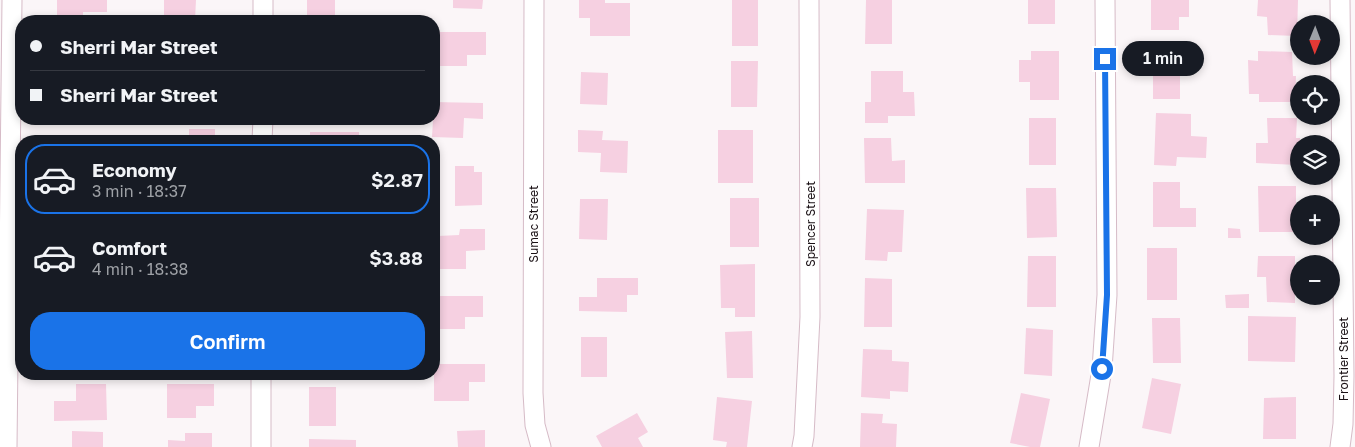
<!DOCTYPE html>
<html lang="en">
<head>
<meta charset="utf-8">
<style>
  :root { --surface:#171b24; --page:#242831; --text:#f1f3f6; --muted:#9ea1a6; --line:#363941; --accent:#1a73e8 }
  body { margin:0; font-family:"Golos Text",sans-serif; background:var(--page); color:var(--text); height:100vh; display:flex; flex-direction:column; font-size:19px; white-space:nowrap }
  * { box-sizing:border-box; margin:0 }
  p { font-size:16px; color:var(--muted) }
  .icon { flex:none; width:28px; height:28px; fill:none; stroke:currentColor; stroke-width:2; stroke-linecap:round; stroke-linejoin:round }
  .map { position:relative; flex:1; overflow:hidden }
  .panel { position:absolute; left:15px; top:135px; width:425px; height:245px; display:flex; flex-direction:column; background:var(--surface); border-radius:20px; box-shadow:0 2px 8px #0003 }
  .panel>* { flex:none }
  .banner { position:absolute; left:15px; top:15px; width:425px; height:110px; border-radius:20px; box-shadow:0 2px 8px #0003; display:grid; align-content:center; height:110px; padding:0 15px; background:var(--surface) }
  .needle { width:32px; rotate:181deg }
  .controls { position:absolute; left:1290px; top:15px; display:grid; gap:10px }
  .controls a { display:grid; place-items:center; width:50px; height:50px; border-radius:50%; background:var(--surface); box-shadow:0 2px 8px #0003; font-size:25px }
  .end { position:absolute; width:22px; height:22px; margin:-11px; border:6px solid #1a73e8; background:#fff; box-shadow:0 0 0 2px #fff }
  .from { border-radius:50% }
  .bubble { position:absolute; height:35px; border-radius:18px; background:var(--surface); box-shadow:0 2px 8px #0003; font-size:16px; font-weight:600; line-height:35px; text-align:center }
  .banner b { display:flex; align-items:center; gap:18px; height:48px; font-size:19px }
  .banner b+b { border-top:1px solid var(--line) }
  .banner i { width:12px; height:12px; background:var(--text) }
  ul { padding:9px 0 0; list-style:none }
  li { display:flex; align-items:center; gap:15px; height:70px; margin:0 10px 8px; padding:0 5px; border:2px solid transparent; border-radius:20px }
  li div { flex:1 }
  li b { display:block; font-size:19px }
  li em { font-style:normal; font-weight:600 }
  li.selected { border-color:var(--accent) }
  li>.icon { width:45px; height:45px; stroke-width:1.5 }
  .primary-button { display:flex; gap:10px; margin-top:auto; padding:10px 15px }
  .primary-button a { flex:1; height:58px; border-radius:20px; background:var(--accent); color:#fff; font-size:20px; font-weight:600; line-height:58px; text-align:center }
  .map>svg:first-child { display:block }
  .building { fill:#f6d0e1 }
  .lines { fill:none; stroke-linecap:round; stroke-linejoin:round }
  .minor-casing { stroke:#d6bbc7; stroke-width:21 }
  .minor { stroke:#fff; stroke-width:19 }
  .route { stroke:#1a73e8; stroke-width:6 }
  .labels { text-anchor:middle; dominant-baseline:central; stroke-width:4; stroke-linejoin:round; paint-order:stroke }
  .street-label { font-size:12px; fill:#1b1216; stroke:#fff }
</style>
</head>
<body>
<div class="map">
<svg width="1355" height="447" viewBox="0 0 1355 447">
  <rect width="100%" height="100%" fill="#fbf6f8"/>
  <g class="building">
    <polygon points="57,0 107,0 107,12 83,12 83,20 57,20"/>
    <polygon points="164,0 196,0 195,20 164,19"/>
    <rect x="307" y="0" width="28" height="19"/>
    <polygon points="453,0 483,0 482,9 453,8"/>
    <polygon points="579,0 605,0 605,3 630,3 630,36 590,36 590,18 579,18"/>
    <rect x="732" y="0" width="26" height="46"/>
    <polygon points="866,0 892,0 892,44 865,44"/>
    <rect x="1028" y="0" width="27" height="24"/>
    <polygon points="1151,0 1189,0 1189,17 1179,17 1179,30 1151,30"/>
    <polygon points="1258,0 1298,0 1297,36 1268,35 1267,17 1257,16"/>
    <polygon points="438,32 486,32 486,55 467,55 467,66 438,66"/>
    <rect x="1153" y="48" width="27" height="51"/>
    <polygon points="1031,51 1059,51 1059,100 1030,100 1030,82 1019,82 1019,60 1031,60"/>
    <polygon points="1258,51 1292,52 1293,76 1296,76 1295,102 1259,102 1259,94 1249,94 1248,60 1258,61"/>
    <polygon points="731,61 758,61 757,107 731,107"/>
    <polygon points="871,71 903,71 903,92 914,92 915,116 888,116 888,123 865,123 865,102 871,102"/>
    <polygon points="581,72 608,73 607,105 580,104"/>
    <polygon points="434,102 483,103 483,119 464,118 463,138 432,137"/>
    <polygon points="1156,113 1191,114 1191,136 1207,137 1206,158 1177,157 1176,166 1154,165"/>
    <rect x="1029" y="118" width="27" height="47"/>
    <polygon points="1267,118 1297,118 1296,138 1300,138 1299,165 1256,163 1256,143 1268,143"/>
    <rect x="56" y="119" width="26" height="2"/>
    <polygon points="330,119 354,119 354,122 330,120"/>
    <polygon points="189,129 215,129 215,141 164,141 164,138 189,138"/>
    <polygon points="578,130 603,131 602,140 628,141 627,173 600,172 601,153 578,152"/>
    <rect x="718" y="130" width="35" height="53"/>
    <rect x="310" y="132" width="49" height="9"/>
    <polygon points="74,135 116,136 116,141 74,141"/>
    <polygon points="864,138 891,138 892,161 905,160 905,183 865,183"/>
    <polygon points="455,166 474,166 474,172 482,172 482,205 455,206"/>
    <polygon points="1153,182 1180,182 1180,208 1196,208 1196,227 1153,227"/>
    <polygon points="1258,186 1296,186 1296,232 1259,232"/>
    <polygon points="1026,188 1056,188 1057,237 1027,238"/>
    <rect x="730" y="198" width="29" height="49"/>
    <polygon points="580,199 608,199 607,240 579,239"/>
    <polygon points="867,209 904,210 902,252 888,252 887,261 865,260"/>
    <polygon points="1228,228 1240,229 1241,238 1228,238"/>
    <polygon points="460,229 485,229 485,250 466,251 466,269 439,269 438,236 459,235"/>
    <rect x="1147" y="248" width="30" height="52"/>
    <polygon points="1028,256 1056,256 1056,307 1027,307"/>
    <polygon points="1258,256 1295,256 1295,303 1267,302 1266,277 1257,277"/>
    <polygon points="755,264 755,317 735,317 735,308 721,308 720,265"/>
    <polygon points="597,278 638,278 638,295 627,295 627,312 579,311 579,297 597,297"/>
    <polygon points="865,278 892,279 892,327 864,327"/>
    <polygon points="1249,294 1249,308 1226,308 1225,295"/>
    <polygon points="436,296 483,296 483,317 465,317 465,329 436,329"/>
    <polygon points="1248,316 1296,317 1295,362 1248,361"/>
    <polygon points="1152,318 1180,318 1181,363 1153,363"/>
    <polygon points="1026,328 1053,330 1052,376 1024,374"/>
    <polygon points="752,331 753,378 727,378 725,332"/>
    <rect x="581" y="337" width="26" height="40"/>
    <polygon points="863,349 892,350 892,361 909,362 908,392 890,391 890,399 861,397"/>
    <polygon points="434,364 485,364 485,382 469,382 469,401 434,401"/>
    <polygon points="1152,378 1181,384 1171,434 1142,428"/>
    <polygon points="76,384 106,384 107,420 54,421 54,401 76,401"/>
    <polygon points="167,384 214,384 214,406 196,406 196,418 167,418"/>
    <rect x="309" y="387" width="27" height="39"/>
    <polygon points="1021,393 1050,399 1040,447 1030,447 1010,443"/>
    <polygon points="717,397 752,401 747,447 726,447 727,442 713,440"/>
    <polygon points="1296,397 1296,439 1263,439 1264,398"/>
    <polygon points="637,413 648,432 638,438 643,447 602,447 596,436"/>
    <polygon points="861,413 883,414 882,423 897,424 896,447 860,447"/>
    <polygon points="485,430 485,447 458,447 457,431"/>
    <polygon points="72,431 103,432 103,447 72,447"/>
    <polygon points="185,433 212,433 212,447 168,447 168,440 185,441"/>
    <polygon points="309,439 356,440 356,447 309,447"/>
  </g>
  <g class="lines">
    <defs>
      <g id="minor">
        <polyline points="534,0 533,393 535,425 541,447"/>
        <polyline points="263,21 263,0"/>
        <polyline points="262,141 263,119"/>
        <polyline points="7,447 12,0"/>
        <polyline points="261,447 261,374"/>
        <polyline points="802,447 804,436 810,317 809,0"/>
        <polyline points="1089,447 1102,369 1107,295 1105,0"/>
        <polyline points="1340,447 1343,424 1344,376 1340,0"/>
      </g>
    </defs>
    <use href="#minor" class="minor-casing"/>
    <use href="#minor" class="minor"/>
  </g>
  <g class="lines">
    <polyline class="route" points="1102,369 1107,295 1105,59"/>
  </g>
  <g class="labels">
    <g class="street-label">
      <text transform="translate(533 224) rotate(-90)">Sumac Street</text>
      <text transform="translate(810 224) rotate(-90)">Spencer Street</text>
      <text transform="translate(1343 359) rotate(-90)">Frontier Street</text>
    </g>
  </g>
</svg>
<div class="controls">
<a><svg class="needle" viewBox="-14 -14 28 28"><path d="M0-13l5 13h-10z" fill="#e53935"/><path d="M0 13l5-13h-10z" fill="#9ea1a6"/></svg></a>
<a><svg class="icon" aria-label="locate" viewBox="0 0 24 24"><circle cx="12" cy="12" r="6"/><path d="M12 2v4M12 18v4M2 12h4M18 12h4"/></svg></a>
<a><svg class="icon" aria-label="layers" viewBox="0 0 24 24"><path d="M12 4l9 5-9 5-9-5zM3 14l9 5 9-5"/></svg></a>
<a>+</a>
<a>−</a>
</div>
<i class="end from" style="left:1102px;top:369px"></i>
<i class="end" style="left:1105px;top:59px"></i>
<div class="bubble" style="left:1122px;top:41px;width:82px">1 min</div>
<div class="banner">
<b><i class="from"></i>Sherri Mar Street</b>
<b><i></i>Sherri Mar Street</b>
</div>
<section class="panel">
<ul>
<li class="selected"><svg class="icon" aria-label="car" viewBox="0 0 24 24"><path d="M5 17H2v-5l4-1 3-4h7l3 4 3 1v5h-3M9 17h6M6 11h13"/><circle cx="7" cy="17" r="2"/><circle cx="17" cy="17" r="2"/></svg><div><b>Economy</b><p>3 min · 18:37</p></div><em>$2.87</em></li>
<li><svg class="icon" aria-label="car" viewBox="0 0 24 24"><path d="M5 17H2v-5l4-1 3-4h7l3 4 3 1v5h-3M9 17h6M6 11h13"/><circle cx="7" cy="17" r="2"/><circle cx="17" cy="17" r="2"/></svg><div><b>Comfort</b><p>4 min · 18:38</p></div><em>$3.88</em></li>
</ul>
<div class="primary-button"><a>Confirm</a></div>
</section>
</div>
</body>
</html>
